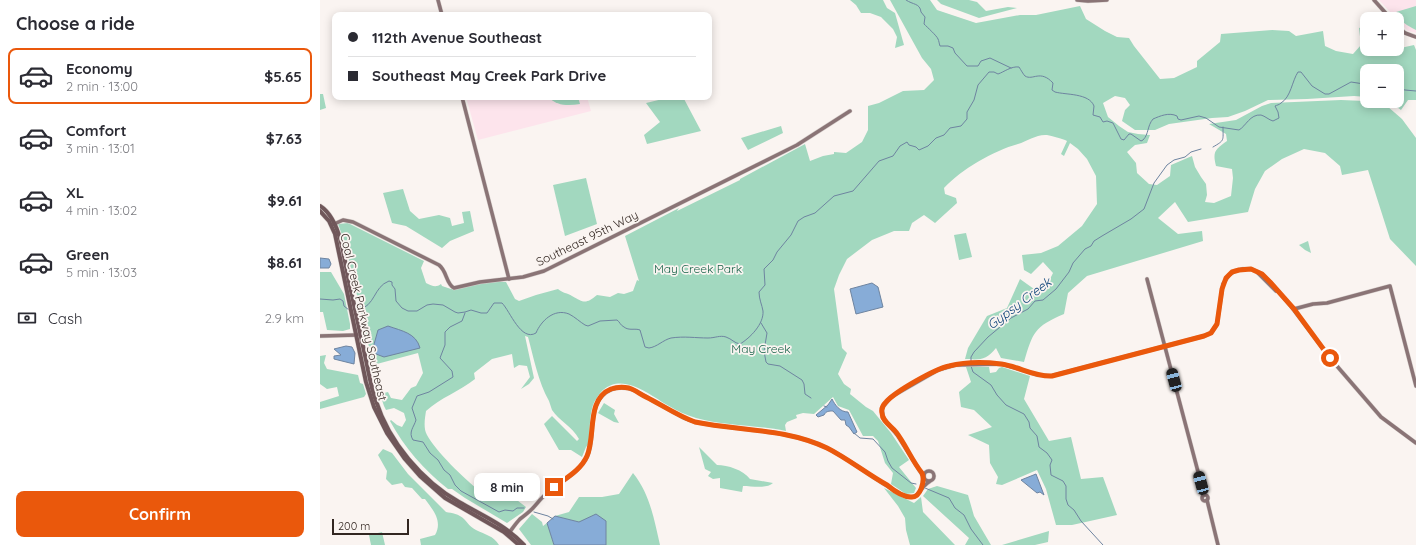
<!DOCTYPE html>
<html lang="en">
<head>
<meta charset="utf-8">
<style>
  :root { --surface:#fff; --page:#f2f2f3; --text:#2b2b33; --muted:#7c7c81; --line:#e1e1e2; --accent:#ea580c }
  body { margin:0; font-family:Quicksand,sans-serif; background:var(--page); color:var(--text); height:100vh; display:flex; flex-direction:column; font-size:15px; white-space:nowrap }
  * { box-sizing:border-box; margin:0 }
  p { font-size:13px; color:var(--muted) }
  .icon { flex:none; width:22px; height:22px; fill:none; stroke:currentColor; stroke-width:2; stroke-linecap:round; stroke-linejoin:round }
  .map { position:relative; flex:1; overflow:hidden }
  .details { display:flex; flex-direction:column; background:var(--surface); width:320px }
  .details>* { flex:none }
  .hud { position:absolute; left:12px; top:12px; width:380px; height:88px; border-radius:8px; box-shadow:0 2px 10px #0003; display:grid; align-content:center; height:88px; padding:0 16px; background:var(--surface) }
  .fabs { position:absolute; left:1040px; top:12px; display:grid; gap:8px }
  .fabs a { display:grid; place-items:center; width:44px; height:44px; border-radius:8px; background:var(--surface); box-shadow:0 2px 10px #0003; font-size:20px }
  .scale { position:absolute; left:12px; bottom:10px; width:77px; box-sizing:border-box; padding-left:4px; border:2px solid #322621; border-top:0; font-size:11px; line-height:14px; white-space:nowrap; color:#322621; -webkit-text-stroke:3px #faf4f1; paint-order:stroke }
  .end { position:absolute; width:18px; height:18px; margin:-9px; border:5px solid #ea580c; background:#fff; box-shadow:0 0 0 2px #fff }
  .from { border-radius:50% }
  .bubble { position:absolute; height:28px; border-radius:8px; background:var(--surface); box-shadow:0 2px 10px #0003; font-size:13px; font-weight:700; line-height:28px; text-align:center }
  .car { position:absolute; width:12px; height:24px; margin:-12px -6px; border-radius:5px; box-shadow:0 0 3px 1px #0007; background:linear-gradient(#222 24%,#8ab4d8 0 40%,#222 0 76%,#8ab4d8 0 86%,#222 0) }
  .hud b { display:flex; align-items:center; gap:14px; height:38px; font-size:15px }
  .hud b+b { border-top:1px solid var(--line) }
  .hud i { width:10px; height:10px; background:var(--text) }
  ul { padding:0; list-style:none }
  li { display:flex; align-items:center; gap:12px; height:56px; margin:0 8px 6px; padding:0 8px; border:2px solid transparent; border-radius:8px }
  li div { flex:1 }
  li b { display:block; font-size:15px }
  li em { font-style:normal; font-weight:700 }
  li.current { border-color:var(--accent) }
  li>.icon { width:36px; height:36px; stroke-width:1.5 }
  h2 { padding:0 16px; font-size:18px; line-height:48px }
  .pay { display:flex; align-items:center; gap:10px; height:44px; padding:0 16px; font-size:15px }
  .pay p { margin-inline-start:auto }
  .button { display:flex; gap:8px; margin-top:auto; padding:8px 16px }
  .button a { flex:1; height:46px; border-radius:8px; background:var(--accent); color:#fff; font-size:16px; font-weight:700; line-height:46px; text-align:center }
  main { display:flex; flex:1; min-height:0 }
  .map>svg:first-child { display:block }
  .education { fill:#fde4ec }
  .green { fill:#a2d8bf }
  .water { fill:#87acd7; stroke:#6e84a0 }
  .lines { fill:none; stroke-linecap:round; stroke-linejoin:round }
  .stream { stroke:#6e84a0; stroke-width:1 }
  .secondary-casing { stroke:#d6cfcc; stroke-width:4.5 }
  .primary-casing { stroke:#d6cfcc; stroke-width:5 }
  .secondary { stroke:#8a7476; stroke-width:3.5 }
  .primary { stroke:#70575a; stroke-width:4 }
  .route { stroke:#ea580c; stroke-width:5 }
  .labels { text-anchor:middle; dominant-baseline:central; stroke-width:3.5; stroke-linejoin:round; paint-order:stroke }
  .street-label { font-size:12px; fill:#322621; stroke:#faf4f1 }
  .park-label { font-size:12px; fill:#186349; stroke:#faf4f1 }
  .water-label { font-size:13px; font-style:italic; fill:#0e4479; stroke:#faf4f1 }
</style>
</head>
<body>
<main>
<section class="details">
<h2>Choose a ride</h2>
<ul>
<li class="current"><svg class="icon" aria-label="car" viewBox="0 0 24 24"><path d="M5 17H2v-5l4-1 3-4h7l3 4 3 1v5h-3M9 17h6M6 11h13"/><circle cx="7" cy="17" r="2"/><circle cx="17" cy="17" r="2"/></svg><div><b>Economy</b><p>2 min · 13:00</p></div><em>$5.65</em></li>
<li><svg class="icon" aria-label="car" viewBox="0 0 24 24"><path d="M5 17H2v-5l4-1 3-4h7l3 4 3 1v5h-3M9 17h6M6 11h13"/><circle cx="7" cy="17" r="2"/><circle cx="17" cy="17" r="2"/></svg><div><b>Comfort</b><p>3 min · 13:01</p></div><em>$7.63</em></li>
<li><svg class="icon" aria-label="car" viewBox="0 0 24 24"><path d="M5 17H2v-5l4-1 3-4h7l3 4 3 1v5h-3M9 17h6M6 11h13"/><circle cx="7" cy="17" r="2"/><circle cx="17" cy="17" r="2"/></svg><div><b>XL</b><p>4 min · 13:02</p></div><em>$9.61</em></li>
<li><svg class="icon" aria-label="car" viewBox="0 0 24 24"><path d="M5 17H2v-5l4-1 3-4h7l3 4 3 1v5h-3M9 17h6M6 11h13"/><circle cx="7" cy="17" r="2"/><circle cx="17" cy="17" r="2"/></svg><div><b>Green</b><p>5 min · 13:03</p></div><em>$8.61</em></li>
</ul>
<div class="pay"><svg class="icon" aria-label="cash" viewBox="0 0 24 24"><path d="M3 7h18v10H3z"/><circle cx="12" cy="12" r="2"/></svg>Cash<p>2.9 km</p></div>
<div class="button"><a>Confirm</a></div>
</section>
<div class="map">
<svg width="1096" height="545" viewBox="0 0 1096 545">
  <rect width="100%" height="100%" fill="#faf4f1"/>
  <g class="education">
    <polygon points="1059,0 1096,0 1096,33 1088,31 1084,27"/>
    <polygon points="146,97 267,97 271,111 158,140"/>
  </g>
  <g class="green">
    <polygon points="530,0 563,0 567,8 575,13 584,45 575,48 577,37 573,29 561,17 550,13 541,13 536,5"/>
    <path d="M 570,0 L 610,0 L 617,10 L 656,23 L 700,15 L 716,15 L 760,6 L 766,19 L 785,31 L 797,37 L 809,38 L 814,46 L 840,79 L 854,78 L 877,67 L 877,61 L 900,42 L 901,34 L 952,30 L 969,31 L 976,36 L 1003,31 L 1005,46 L 1016,51 L 1033,54 L 1041,45 L 1039,28 L 1043,27 L 1047,36 L 1047,49 L 1064,49 L 1067,51 L 1094,45 L 1096,50 L 1096,100 L 1088,100 L 1081,110 L 1071,103 L 1065,101 L 1077,101 L 1077,71 L 1047,71 L 1047,97 L 1034,96 L 987,99 L 948,100 L 925,111 L 908,117 L 892,118 L 849,124 L 835,130 L 815,130 L 802,121 L 805,110 L 810,105 L 805,98 L 795,96 L 783,103 L 788,117 L 799,126 L 808,132 L 818,134 L 830,135 L 827,143 L 815,145 L 807,152 L 816,163 L 817,173 L 829,184 L 837,185 L 850,176 L 851,165 L 872,156 L 875,167 L 881,177 L 886,184 L 887,195 L 885,202 L 894,203 L 911,196 L 913,178 L 912,169 L 896,166 C 892,151 896,149 907,141 L 906,134 L 889,124 L 916,120 L 942,106 L 951,103 L 1021,100 L 1045,101 L 1067,106 L 1082,119 L 1096,138 L 1096,266 L 1070,239 L 1048,170 L 1022,175 L 1020,166 L 1005,153 L 984,149 L 962,159 L 945,171 L 935,189 L 928,212 L 868,222 L 855,202 L 838,218 L 858,234 L 882,231 L 883,241 L 767,276 L 748,293 L 744,314 C 714,327 713,332 704,362 L 681,358 L 676,348 C 666,360 661,360 645,359 L 648,348 L 667,316 L 687,308 L 700,279 L 714,289 L 726,287 L 733,273 L 723,262 L 711,274 L 704,270 L 702,255 L 721,253 L 738,246 L 762,226 L 777,204 L 776,176 L 767,159 L 758,149 L 750,143 L 744,156 L 741,154 L 747,141 L 745,140 C 739,138 733,136 727,135 C 717,134 707,141 698,144 C 673,151 642,169 624,188 L 625,194 L 636,198 L 637,203 L 615,223 L 604,215 L 592,223 L 589,231 L 574,231 L 552,240 L 527,259 L 519,275 L 514,289 L 522,348 L 527,353 L 518,374 L 524,384 L 531,389 L 530,394 L 546,407 L 553,411 L 571,433 L 589,460 L 579,467 L 596,488 L 594,493 L 586,494 L 571,484 L 573,473 L 565,463 L 558,441 L 553,436 L 543,436 L 529,410 L 518,406 L 513,397 L 494,414 L 483,413 L 476,415 L 477,418 L 467,422 L 465,425 L 466,431 C 437,425 405,426 376,418 C 366,415 357,411 349,406 C 331,396 304,372 283,390 C 279,394 275,400 273,405 C 269,418 270,431 269,444 L 266,447 L 262,457 L 251,450 L 239,450 L 224,424 L 232,416 L 257,441 L 259,439 C 252,426 239,421 232,410 C 231,407 230,404 229,401 C 218,381 214,359 208,337 L 205,336 L 214,378 L 209,384 L 201,389 L 210,377 L 207,366 L 199,365 L 194,368 L 192,354 L 172,359 L 154,373 L 155,379 C 140,391 120,398 106,411 C 105,418 103,428 107,435 C 114,449 146,481 159,490 C 164,494 171,497 178,500 L 185,491 L 206,507 L 203,512 L 187,523 L 145,498 L 132,489 L 128,489 C 104,470 84,447 70,421 L 71,420 L 77,425 L 82,427 L 86,420 L 84,413 L 74,408 L 66,410 L 64,406 L 60,394 L 68,392 L 71,398 L 82,400 L 91,388 L 96,386 L 103,373 L 98,353 L 53,365 L 25,243 L 18,224 L 28,223 L 104,261 L 101,268 L 106,283 C 112,286 116,288 121,284 L 122,286 L 131,289 L 163,281 L 186,282 L 195,299 L 199,301 L 216,295 L 238,289 C 242,293 248,293 252,296 C 264,303 266,304 277,295 L 290,297 L 298,293 L 304,294 L 313,291 L 317,280 L 319,281 L 305,236 L 359,208 L 357,211 L 420,180 L 420,179 L 485,144 L 490,161 L 503,156 L 514,154 L 514,152 L 526,153 L 542,142 L 548,130 L 548,106 L 559,103 L 583,91 L 604,90 L 614,80 L 611,69 L 602,58 Z"/>
    <polygon points="617,0 649,0 657,2 666,11 688,7 697,8 659,18 621,4"/>
    <path d="M 1096,6 L 1096,30 C 1088,26 1079,21 1076,12 Z"/>
    <polygon points="0,94 3,94 6,108 0,110"/>
    <path d="M 228,97 L 258,97 L 260,104 C 248,106 237,106 228,97 Z"/>
    <polygon points="351,97 363,97 381,131 327,144 324,135 340,122 326,103"/>
    <polygon points="461,126 463,133 428,150 421,138"/>
    <polygon points="266,178 277,224 245,236 233,185"/>
    <polygon points="83,189 90,211 99,219 119,215 130,218 132,226 144,223 142,212 150,211 154,231 130,241 122,248 86,226 72,223 63,193"/>
    <polygon points="646,233 652,257 639,260 634,235"/>
    <polygon points="988,241 991,253 985,250 979,245"/>
    <polygon points="0,272 11,272 24,294 30,324 30,329 23,331 7,330 3,312 0,312"/>
    <polygon points="6,355 4,363 7,369 38,375 40,383 43,384 46,394 44,397 0,409 0,402 19,396 17,387 7,389 0,384 0,356"/>
    <polygon points="646,367 669,367 670,373 676,372 679,368 682,367 710,376 704,399 729,441 751,437 761,479 783,477 797,515 752,525 736,525 726,489 717,470 682,485 676,484 678,477 670,463 669,445 648,435 672,427 654,410 641,407 639,392 651,382"/>
    <polygon points="284,403 295,410 294,414 299,423 294,422 278,413"/>
    <path d="M 379,447 L 397,465 C 408,465 423,470 430,479 L 453,483 C 447,489 432,486 423,486 L 422,492 L 400,488 L 400,478 L 393,479 L 388,476 L 391,472 L 385,469 Z"/>
    <path d="M 63,449 L 72,453 L 88,474 L 126,512 C 132,513 139,514 144,519 C 148,523 150,527 156,530 C 164,534 174,536 179,545 L 101,545 L 100,539 L 115,535 C 123,521 113,510 105,499 L 102,499 L 92,488 L 85,487 L 82,483 L 72,485 L 66,479 L 67,471 L 58,455 Z"/>
    <path d="M 313,473 C 330,494 334,519 340,545 L 286,545 L 286,521 L 259,522 L 235,516 L 249,512 L 259,497 L 282,497 L 299,494 Z"/>
    <polygon points="617,486 648,495 654,516 671,545 645,545 649,538 603,496 608,489"/>
    <polygon points="564,488 594,503 601,497 603,512 635,545 590,545 586,530 585,518 578,506"/>
    <polygon points="212,514 222,522 223,526 227,523 234,545 211,545 199,529"/>
    <polygon points="729,531 728,542 715,545 682,545"/>
    <polygon points="62,532 65,545 51,545 49,535"/>
  </g>
  <g class="water">
    <polygon points="0,258 9,259 11,264 9,268 0,268"/>
    <polygon points="552,283 558,287 563,307 536,314 530,289"/>
    <path d="M 68,326 C 82,331 96,333 100,348 L 64,357 L 56,354 L 53,348 L 58,330 Z"/>
    <polygon points="26,346 32,347 35,353 34,364 14,359 14,356 21,355 14,349"/>
    <path d="M 512,399 C 515,405 520,412 528,412 L 537,432 L 534,434 L 529,427 L 526,425 L 525,420 L 521,420 L 513,411 C 509,411 506,411 504,415 L 498,417 L 496,415 L 508,405 Z"/>
    <polygon points="716,474 724,495 720,492 717,493 701,480"/>
    <polygon points="276,514 286,521 286,545 234,545 227,523 235,516 259,522"/>
  </g>
  <g class="lines">
    <g class="stream">
      <path d="M 586,0 C 593,5 600,3 601,12 L 605,17 L 604,24 C 607,27 617,36 618,39 C 619,41 619,43 620,46 L 628,46 L 633,48 L 635,53 L 647,66 L 658,66 L 661,61 L 670,58 L 691,68"/>
      <polyline points="1077,88 1085,90 1096,91"/>
      <path d="M 893,147 C 905,140 903,141 903,127"/>
      <polyline points="0,299 13,300 20,299 23,301 24,306 29,310"/>
      <path d="M 38,310 C 56,306 53,287 69,281 L 72,282 L 72,285 L 75,289 L 76,301 L 82,308 L 88,311 L 97,311 L 107,305 L 113,304 L 123,305 L 135,312 L 138,313 L 145,312 L 151,310 L 161,313 L 167,313 L 174,303 L 182,303 C 190,311 201,342 216,333 C 221,321 234,308 249,314 C 255,317 260,322 265,325 L 268,326 L 280,321 L 297,320 C 300,322 300,325 304,327 C 309,331 315,328 320,330 L 325,347 L 329,348 C 337,347 343,340 351,338 C 364,336 376,338 388,338 C 395,338 400,335 406,337 C 412,339 414,343 420,344 C 430,338 444,324 443,311 C 442,305 439,299 439,292 L 445,285 L 444,269 L 453,260 L 457,252 L 471,235 L 478,221 L 484,217 L 495,213 L 514,196 L 533,191 L 559,161 L 573,156 L 580,146 L 587,142 L 589,145 L 596,147 L 599,150 L 608,146 L 616,138 L 624,135 L 630,128 L 641,126 L 647,119 L 647,112 L 654,100 L 658,85 L 669,72 L 674,72 L 678,74 C 684,72 691,66 699,67 C 701,70 703,74 705,76 C 713,81 720,69 733,83 L 732,90 L 735,92 C 746,95 769,93 774,106 L 773,115 L 780,117 L 783,122 L 787,121 L 793,123 L 801,139 L 804,140 L 809,134 L 811,134 L 821,141 L 823,140 C 829,134 827,126 833,119 C 840,116 849,112 857,116 L 858,119 L 861,120 L 879,116 L 886,118 L 899,127 L 919,130 C 926,126 930,114 941,115 C 945,116 949,120 953,121 L 959,118 L 958,112 L 955,106 C 957,105 959,105 961,103 C 971,97 972,81 978,72 L 981,72 L 992,86 L 1005,94 L 1009,94 L 1031,82 L 1044,84 L 1046,86 L 1045,88 L 1047,90"/>
      <path d="M 145,313 L 142,321 L 130,327 L 125,332 L 125,345 L 120,358 L 132,371 L 133,377 L 109,392 L 97,396 L 92,408 L 96,420 C 94,427 88,432 93,440 L 103,442 L 110,453 L 118,460 L 124,470 L 130,475 L 135,485 L 141,491 L 179,512 L 185,510 L 193,511 L 197,508 L 204,508"/>
      <polyline points="441,323 447,333 444,351 446,362 448,364 460,366 482,380 484,384 485,394 491,398"/>
      <polyline points="651,362 651,357 654,352 668,337 691,318 708,309 715,301 723,300 736,289 749,272 753,263 765,249 771,246 774,241 782,236 811,219 824,209 834,183 847,165 854,160 865,157 871,152 881,149"/>
      <polyline points="651,366 653,372 671,385 677,395 686,405 704,414 709,422 710,428 717,436 719,447 727,453 732,460 730,465 731,475 743,481 746,486 746,499 748,505 754,510 761,521 783,545"/>
      <polyline points="504,406 507,407"/>
      <polyline points="534,433 540,438 553,439 565,452 568,461 572,468 591,483 596,484"/>
      <polyline points="605,488 629,498 635,508 644,515 651,529 663,545"/>
      <polyline points="214,512 228,516 233,519"/>
    </g>
    <defs>
      <g id="secondary">
        <polyline points="118,0 122,15"/>
        <polyline points="757,0 768,1 787,0"/>
        <polyline points="1054,0 1071,19"/>
        <polyline points="1077,26 1085,33 1096,37"/>
        <polyline points="142,97 189,279"/>
        <path d="M 12,225 L 23,220 L 33,222 L 119,265 C 127,271 126,284 134,288 L 160,282 L 203,277 L 224,271 L 477,145 L 530,111"/>
        <polyline points="938,273 956,291"/>
        <polyline points="827,279 881,483 883,496"/>
        <polyline points="974,309 993,304 1007,303 1070,286 1096,386"/>
        <polyline points="0,336 37,335"/>
        <circle cx="609" cy="476" r="5"/>
        <polyline points="603,476 578,436 563,418 562,408 571,397 618,370 635,365 682,364 718,375 731,376 884,336 891,333 897,324 903,284 909,275 915,271 923,269 931,269 942,274 950,282 970,305 1010,358 1061,417 1096,443"/>
        <circle cx="885" cy="498" r="3"/>
        <polyline points="887,500 898,545"/>
        <path d="M 189,533 C 192,529 196,523 200,519 C 204,516 208,513 212,509 C 217,504 221,498 226,494 C 240,482 259,473 267,457 C 276,438 267,411 283,395 C 291,387 303,386 314,390 L 364,418 L 375,422 C 419,431 465,428 507,448 C 527,458 545,472 564,484 C 571,488 580,495 588,497 C 599,499 601,486 609,482"/>
      </g>
      <g id="primary">
        <path d="M 0,206 C 5,209 9,214 12,219 C 22,236 24,258 28,277 C 34,305 40,333 46,360 C 49,374 51,388 56,401 C 69,442 102,481 139,502 C 163,516 184,524 204,545"/>
        <polyline points="0,211 9,221 15,234 46,382 54,407 67,433 85,459 100,476 125,498 184,532 199,545"/>
      </g>
    </defs>
    <use href="#secondary" class="secondary-casing"/>
    <use href="#primary" class="primary-casing"/>
    <use href="#secondary" class="secondary"/>
    <use href="#primary" class="primary"/>
  </g>
  <g class="lines">
    <path class="route" d="M 234,487 C 246,478 261,470 267,456 C 276,436 266,399 291,389 C 297,387 303,387 309,388 C 315,390 320,394 326,397 C 342,405 358,416 375,422 C 419,431 465,428 507,448 C 527,458 547,474 567,485 C 573,490 583,497 591,497 C 601,498 605,480 602,473 C 592,461 586,445 576,432 C 571,426 562,421 562,413 C 561,409 563,405 566,402 C 576,391 615,369 629,366 C 645,362 665,362 681,364 C 698,366 714,377 732,376 L 884,336 L 891,333 L 897,324 L 902,289 L 906,278 L 912,272 L 919,270 L 931,269 L 942,274 L 950,282 L 974,309 L 1010,358"/>
  </g>
  <g class="labels">
    <g class="street-label">
      <text transform="translate(267 238) rotate(-26)">Southeast 95th Way</text>
      <text transform="translate(44 317) rotate(77)">Coal Creek Parkway Southeast</text>
    </g>
    <g class="park-label">
      <text x="378" y="268">May Creek Park</text>
      <text x="441" y="348">May Creek</text>
    </g>
    <g class="water-label">
      <text transform="translate(699 303) rotate(-37)">Gypsy Creek</text>
    </g>
  </g>
</svg>
<div class="fabs">
<a>+</a>
<a>−</a>
</div>
<div class="scale">200 m</div>
<i class="end from" style="left:1010px;top:358px"></i>
<i class="end" style="left:234px;top:487px"></i>
<div class="bubble" style="left:154px;top:473px;width:66px">8 min</div>
<i class="car" style="left:854px;top:380px;rotate:345deg"></i>
<i class="car" style="left:881px;top:483px;rotate:345deg"></i>
<div class="hud">
<b><i class="from"></i>112th Avenue Southeast</b>
<b><i></i>Southeast May Creek Park Drive</b>
</div>
</div>
</main>
</body>
</html>
